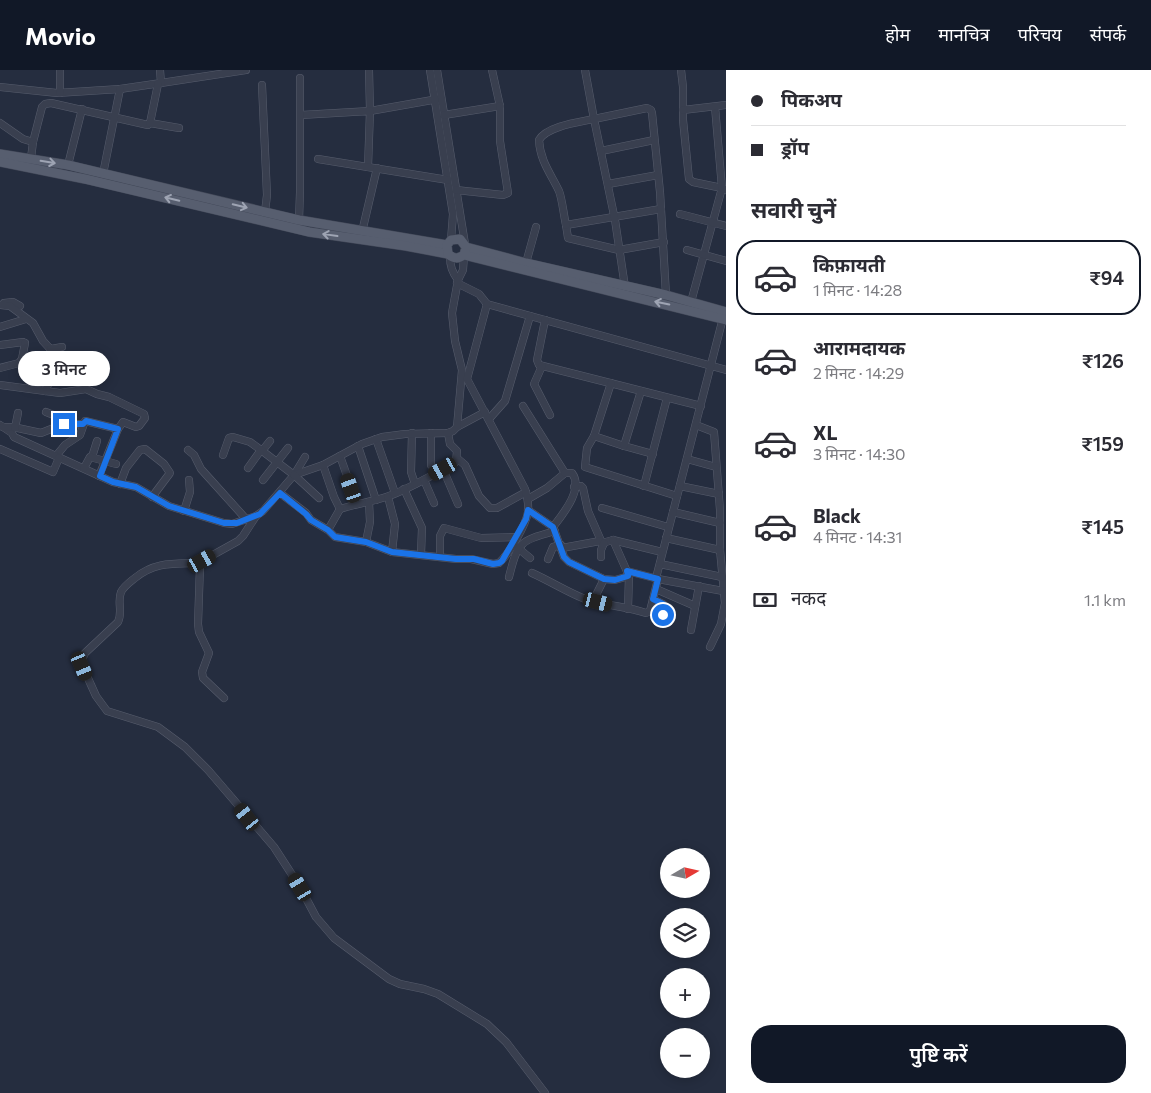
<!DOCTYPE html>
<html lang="hi">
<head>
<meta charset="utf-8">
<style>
  :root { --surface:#fff; --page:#f7f7f7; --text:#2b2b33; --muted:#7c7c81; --line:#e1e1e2; --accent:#111827 }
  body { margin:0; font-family:Commissioner,"Noto Sans Devanagari",sans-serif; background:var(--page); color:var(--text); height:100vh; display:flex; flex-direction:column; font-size:19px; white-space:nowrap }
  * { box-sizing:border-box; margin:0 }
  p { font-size:16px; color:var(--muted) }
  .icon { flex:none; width:28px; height:28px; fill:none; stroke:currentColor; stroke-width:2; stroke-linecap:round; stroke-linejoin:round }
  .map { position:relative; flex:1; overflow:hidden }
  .details { display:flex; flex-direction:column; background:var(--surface); width:425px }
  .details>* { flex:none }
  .hud { display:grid; align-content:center; height:110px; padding:0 25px; background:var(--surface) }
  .needle { width:32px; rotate:81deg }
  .tools { position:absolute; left:660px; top:778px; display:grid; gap:10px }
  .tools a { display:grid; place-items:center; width:50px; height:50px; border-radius:50%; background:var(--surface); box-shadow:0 2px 12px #0003; font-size:25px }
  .end { position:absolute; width:22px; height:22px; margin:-11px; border:6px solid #1a73e8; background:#fff; box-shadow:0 0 0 2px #fff }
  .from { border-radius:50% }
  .bubble { position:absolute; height:35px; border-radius:18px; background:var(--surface); box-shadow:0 2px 12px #0003; font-size:16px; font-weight:600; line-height:35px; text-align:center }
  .car { position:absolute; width:15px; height:30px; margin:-15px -8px; border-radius:6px; box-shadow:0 0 4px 1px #0007; background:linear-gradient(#222 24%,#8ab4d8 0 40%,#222 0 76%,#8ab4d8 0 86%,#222 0) }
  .hud b { display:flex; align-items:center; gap:18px; height:48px; font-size:19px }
  .hud b+b { border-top:1px solid var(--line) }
  .hud i { width:12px; height:12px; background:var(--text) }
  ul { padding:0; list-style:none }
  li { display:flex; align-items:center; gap:15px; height:75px; margin:0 10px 8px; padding:0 15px; border:2px solid transparent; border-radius:20px }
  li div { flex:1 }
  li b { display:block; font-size:19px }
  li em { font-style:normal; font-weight:600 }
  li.on { border-color:var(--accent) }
  li>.icon { width:45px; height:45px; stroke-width:1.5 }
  h2 { padding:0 25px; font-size:22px; line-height:60px }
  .pay { display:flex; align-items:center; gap:12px; height:55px; padding:0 25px; font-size:19px }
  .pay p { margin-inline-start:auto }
  .button { display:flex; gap:10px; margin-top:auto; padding:10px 25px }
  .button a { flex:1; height:58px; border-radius:20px; background:var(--accent); color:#fff; font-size:20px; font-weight:600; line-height:58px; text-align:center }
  header { display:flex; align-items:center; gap:30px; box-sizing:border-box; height:70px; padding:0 25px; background:var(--accent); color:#fff }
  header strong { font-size:24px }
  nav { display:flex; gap:28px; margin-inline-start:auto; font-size:18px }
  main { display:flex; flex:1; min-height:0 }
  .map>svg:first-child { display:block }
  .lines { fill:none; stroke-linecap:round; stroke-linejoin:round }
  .minor-casing { stroke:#575d6d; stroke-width:8 }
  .major-casing { stroke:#424858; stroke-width:10 }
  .minor { stroke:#393f4f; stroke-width:7 }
  .major { stroke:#575e6f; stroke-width:9 }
  .oneway { stroke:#9ea4b3 }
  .route { stroke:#1a73e8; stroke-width:6 }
</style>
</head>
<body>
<header>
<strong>Movio</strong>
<nav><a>होम</a><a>मानचित्र</a><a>परिचय</a><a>संपर्क</a></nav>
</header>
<main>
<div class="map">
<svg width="726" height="1023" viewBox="0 0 726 1023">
  <rect width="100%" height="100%" fill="#252d3f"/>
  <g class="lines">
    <defs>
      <g id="minor">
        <polyline points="369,0 370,41 438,29"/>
        <polyline points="430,0 453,144 451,170"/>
        <polyline points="437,0 465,174"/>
        <polyline points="681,0 683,17 683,50 689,109 693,112 722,118 691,232"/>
        <polyline points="161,13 246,0"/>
        <polyline points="262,15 267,125 265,142"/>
        <polyline points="0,17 57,23 120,19 161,13 160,0"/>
        <polyline points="60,23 60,0"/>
        <polyline points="715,37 722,118 726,120"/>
        <polyline points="683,40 726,35"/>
        <polyline points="301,45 370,41 368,97"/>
        <polyline points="444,45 500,36 492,0"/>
        <polyline points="0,53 23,69 33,72 42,37 45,34 51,33 148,55 150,53 158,14"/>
        <polyline points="150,53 179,58"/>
        <polyline points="601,81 654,70"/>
        <polyline points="31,88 33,72"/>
        <polyline points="318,89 448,110"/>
        <polyline points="68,95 82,39"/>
        <polyline points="103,104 120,19"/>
        <polyline points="608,114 658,105"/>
        <polyline points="456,120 503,125 508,123 500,71 500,36"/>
        <polyline points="661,139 566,155 568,168 619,180 664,172"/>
        <polyline points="680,144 726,156"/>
        <polyline points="299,150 300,122 300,8"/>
        <path d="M 566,155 C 564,147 562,128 559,121 C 551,104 540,91 539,70 C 547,56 580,52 594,49 L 585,0"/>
        <polyline points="362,162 377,98"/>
        <polyline points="687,180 726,191"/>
        <path d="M 450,186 C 450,196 452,202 458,210"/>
        <polyline points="526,193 536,157"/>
        <polyline points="457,213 479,224 487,234 726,300"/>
        <polyline points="625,217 615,150 594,49 647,38 651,40 652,43 660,122 666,225"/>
        <polyline points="4,233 13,232 20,236"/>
        <polyline points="0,235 10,236 33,253 43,271 56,285 57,289 55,300 45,321"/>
        <polyline points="545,250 537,290 539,295 701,336"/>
        <polyline points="0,257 26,249"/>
        <polyline points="0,275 23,272"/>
        <polyline points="51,279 62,277"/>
        <polyline points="542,296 534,314 550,345"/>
        <polyline points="0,298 19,293 22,289 25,273"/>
        <polyline points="611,313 594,366 587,378 585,397 677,426"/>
        <polyline points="0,315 60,323 86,319 97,324 109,327 144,344 145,348 139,356 136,357 123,352 118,359 85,351 80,365 65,375 56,386"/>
        <polyline points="523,336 565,403 547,418 528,429"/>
        <polyline points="46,342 56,346 57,356"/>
        <polyline points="489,349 505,331 530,246"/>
        <polyline points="0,355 12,363 14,367 113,412 136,417 169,436 224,453 232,454 256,446 263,441 294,405 305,387"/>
        <polyline points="696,355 714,362 720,440 720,480 725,533 721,554 710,577"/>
        <polyline points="3,357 13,357 41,363 61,355 83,354"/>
        <polyline points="457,357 485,342"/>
        <polyline points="15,358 18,343"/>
        <polyline points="412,363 411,402 415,414"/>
        <polyline points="431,363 431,395"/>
        <polyline points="594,366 624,376 653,384"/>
        <polyline points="376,369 395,423"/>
        <polyline points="358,376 376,430"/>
        <polyline points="624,376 641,321"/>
        <polyline points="0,379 53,402 59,388"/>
        <polyline points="188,380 194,385 201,399 246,449"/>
        <polyline points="262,381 270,371"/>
        <polyline points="223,385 229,368 233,367 250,372 261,380"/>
        <polyline points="340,386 357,434"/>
        <polyline points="92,387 97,371"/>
        <polyline points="458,389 465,395 479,426 490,438 497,438 526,422"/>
        <polyline points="687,389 716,397"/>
        <path d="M 323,395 L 334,427 L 340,439 C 355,434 370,432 386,427 C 410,419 434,404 456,392 L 457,381 L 450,374 L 448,363"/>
        <polyline points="84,398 90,387 116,394"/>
        <polyline points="248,398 261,380 294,405 323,395 362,374 382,367 405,364 448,363 453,361 457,357 462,300 455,271 452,243 458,210 463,200 464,185"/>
        <polyline points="443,399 458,434"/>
        <polyline points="294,405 319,428"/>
        <polyline points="99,406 118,359"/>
        <polyline points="263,410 288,378"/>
        <polyline points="424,410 434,433"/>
        <polyline points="120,414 126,398 140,380 145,379 164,394 170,403 152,427"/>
        <polyline points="644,416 667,328"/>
        <polyline points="680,416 719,424"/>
        <polyline points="574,417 581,416 583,418 588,441 602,473 613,470 662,482"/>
        <polyline points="404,419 422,458 421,484"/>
        <polyline points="280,423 306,443 311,450 328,460 335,467 366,472"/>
        <polyline points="388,427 395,454 392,482"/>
        <path d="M 369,432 L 370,452 L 366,472 L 392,482 L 456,489 L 471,489 L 493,494 L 499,493 C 509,484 526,455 528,442 C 529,434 527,426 525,419 L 467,309 L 487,234"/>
        <polyline points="602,438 668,457"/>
        <path d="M 528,440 L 553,457 C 563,444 584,419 572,403 L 565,403"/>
        <polyline points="184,441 190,422 189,410"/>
        <polyline points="673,442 720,453"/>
        <polyline points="553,457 564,487 569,492 604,509 615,510 629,506"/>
        <polyline points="328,460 340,439"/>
        <polyline points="666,468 720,480"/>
        <polyline points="613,470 629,506 628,539"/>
        <polyline points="518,478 530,488"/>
        <polyline points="562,478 600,471"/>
        <polyline points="440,486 440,466 444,458 481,468 516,467"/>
        <polyline points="601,487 601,480 604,473"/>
        <polyline points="548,489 553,477 561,475"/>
        <path d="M 200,493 C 175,494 156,491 135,508 C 130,512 124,516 121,522 C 117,532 123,542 118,552 L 85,583 L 82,590 L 82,595 L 96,626 L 107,641 L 158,657 L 185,677 L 208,700 L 274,777 L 300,817 L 316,847 L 334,868 L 389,909 L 400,914 L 424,919 L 438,924 L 487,954 L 506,972 L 545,1023"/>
        <polyline points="660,494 722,507"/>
        <polyline points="627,501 658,509 723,521"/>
        <path d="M 532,503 C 550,511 567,522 585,529 C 605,536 627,536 646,543 L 650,541 L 658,509"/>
        <path d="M 509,507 C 518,471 520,471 555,461"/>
        <polyline points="656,508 724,244"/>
        <polyline points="656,519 695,536"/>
        <polyline points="653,529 663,534 665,537 663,545"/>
        <polyline points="593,531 604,509"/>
        <polyline points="691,560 699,516"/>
        <polyline points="224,628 203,608 202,602 209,583 199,562 198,554 200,496 202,491 238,471 243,466 256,446"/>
      </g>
      <g id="major">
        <polyline points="0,84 68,95 299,150 447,175"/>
        <polyline points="0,92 85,109 309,162 406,176 448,184"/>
        <polyline points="466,177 526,193 666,225 726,242"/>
        <path d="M 464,185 L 466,177 L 460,169 L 451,170 L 447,175 L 448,184 C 454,189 458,189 464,185 L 726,250"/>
      </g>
    </defs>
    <use href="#minor" class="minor-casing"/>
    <use href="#major" class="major-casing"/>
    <use href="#minor" class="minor"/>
    <use href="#major" class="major"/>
  </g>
  <defs><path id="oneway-shaft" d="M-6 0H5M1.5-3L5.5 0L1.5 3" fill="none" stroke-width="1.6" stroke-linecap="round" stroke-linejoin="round" transform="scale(1.25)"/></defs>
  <g class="oneway">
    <use href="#oneway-shaft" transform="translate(48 92) rotate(9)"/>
    <use href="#oneway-shaft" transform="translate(172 129) rotate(-167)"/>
    <use href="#oneway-shaft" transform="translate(240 136) rotate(14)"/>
    <use href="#oneway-shaft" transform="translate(330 165) rotate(-172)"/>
    <use href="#oneway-shaft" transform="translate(662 233) rotate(-168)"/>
  </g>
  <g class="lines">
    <polyline class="route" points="64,354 83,354 86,351 118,359 100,406 113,412 136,417 169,436 224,453 237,453 260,444 280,423 306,444 311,450 328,460 335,467 366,472 392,482 456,489 474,489 493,494 499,493 502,491 526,449 528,440 553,457 564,487 569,492 604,509 615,510 628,506 627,501 658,509 653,529 663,534 664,539 663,545"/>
  </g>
</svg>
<div class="tools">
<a><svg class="needle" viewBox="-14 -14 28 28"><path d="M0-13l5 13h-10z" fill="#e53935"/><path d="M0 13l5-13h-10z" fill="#7c7c81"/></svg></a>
<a><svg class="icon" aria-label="layers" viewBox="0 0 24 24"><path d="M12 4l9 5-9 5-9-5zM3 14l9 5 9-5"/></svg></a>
<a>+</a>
<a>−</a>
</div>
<i class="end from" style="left:663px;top:545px"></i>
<i class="end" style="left:64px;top:354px"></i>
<div class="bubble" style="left:18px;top:281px;width:92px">3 मिनट</div>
<i class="car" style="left:443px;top:399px;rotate:241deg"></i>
<i class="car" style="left:351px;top:418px;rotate:341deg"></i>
<i class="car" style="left:202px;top:491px;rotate:61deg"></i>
<i class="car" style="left:598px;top:532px;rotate:104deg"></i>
<i class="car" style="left:82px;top:596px;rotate:157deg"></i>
<i class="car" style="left:247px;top:747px;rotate:322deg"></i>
<i class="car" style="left:300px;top:817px;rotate:329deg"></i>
</div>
<section class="details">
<div class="hud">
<b><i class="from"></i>पिकअप</b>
<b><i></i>ड्रॉप</b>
</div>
<h2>सवारी चुनें</h2>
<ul>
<li class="on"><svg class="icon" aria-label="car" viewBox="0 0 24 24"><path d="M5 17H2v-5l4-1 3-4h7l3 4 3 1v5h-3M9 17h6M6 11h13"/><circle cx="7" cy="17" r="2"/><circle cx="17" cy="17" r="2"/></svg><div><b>किफ़ायती</b><p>1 मिनट · 14:28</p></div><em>₹94</em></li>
<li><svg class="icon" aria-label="car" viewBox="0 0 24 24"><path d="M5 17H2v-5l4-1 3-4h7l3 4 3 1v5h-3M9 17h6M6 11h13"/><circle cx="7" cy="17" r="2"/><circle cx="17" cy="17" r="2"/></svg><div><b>आरामदायक</b><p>2 मिनट · 14:29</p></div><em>₹126</em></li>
<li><svg class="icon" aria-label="car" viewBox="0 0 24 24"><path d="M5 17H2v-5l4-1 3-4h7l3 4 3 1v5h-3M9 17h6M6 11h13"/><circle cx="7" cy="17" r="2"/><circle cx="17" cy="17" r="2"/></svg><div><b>XL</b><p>3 मिनट · 14:30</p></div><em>₹159</em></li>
<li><svg class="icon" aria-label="car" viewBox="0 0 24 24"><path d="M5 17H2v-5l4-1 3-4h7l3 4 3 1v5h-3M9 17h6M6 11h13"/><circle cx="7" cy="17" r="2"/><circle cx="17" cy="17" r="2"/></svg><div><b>Black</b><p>4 मिनट · 14:31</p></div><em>₹145</em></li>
</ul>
<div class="pay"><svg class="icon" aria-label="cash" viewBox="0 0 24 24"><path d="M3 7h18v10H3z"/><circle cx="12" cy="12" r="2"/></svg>नकद<p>1.1 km</p></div>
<div class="button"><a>पुष्टि करें</a></div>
</section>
</main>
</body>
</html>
